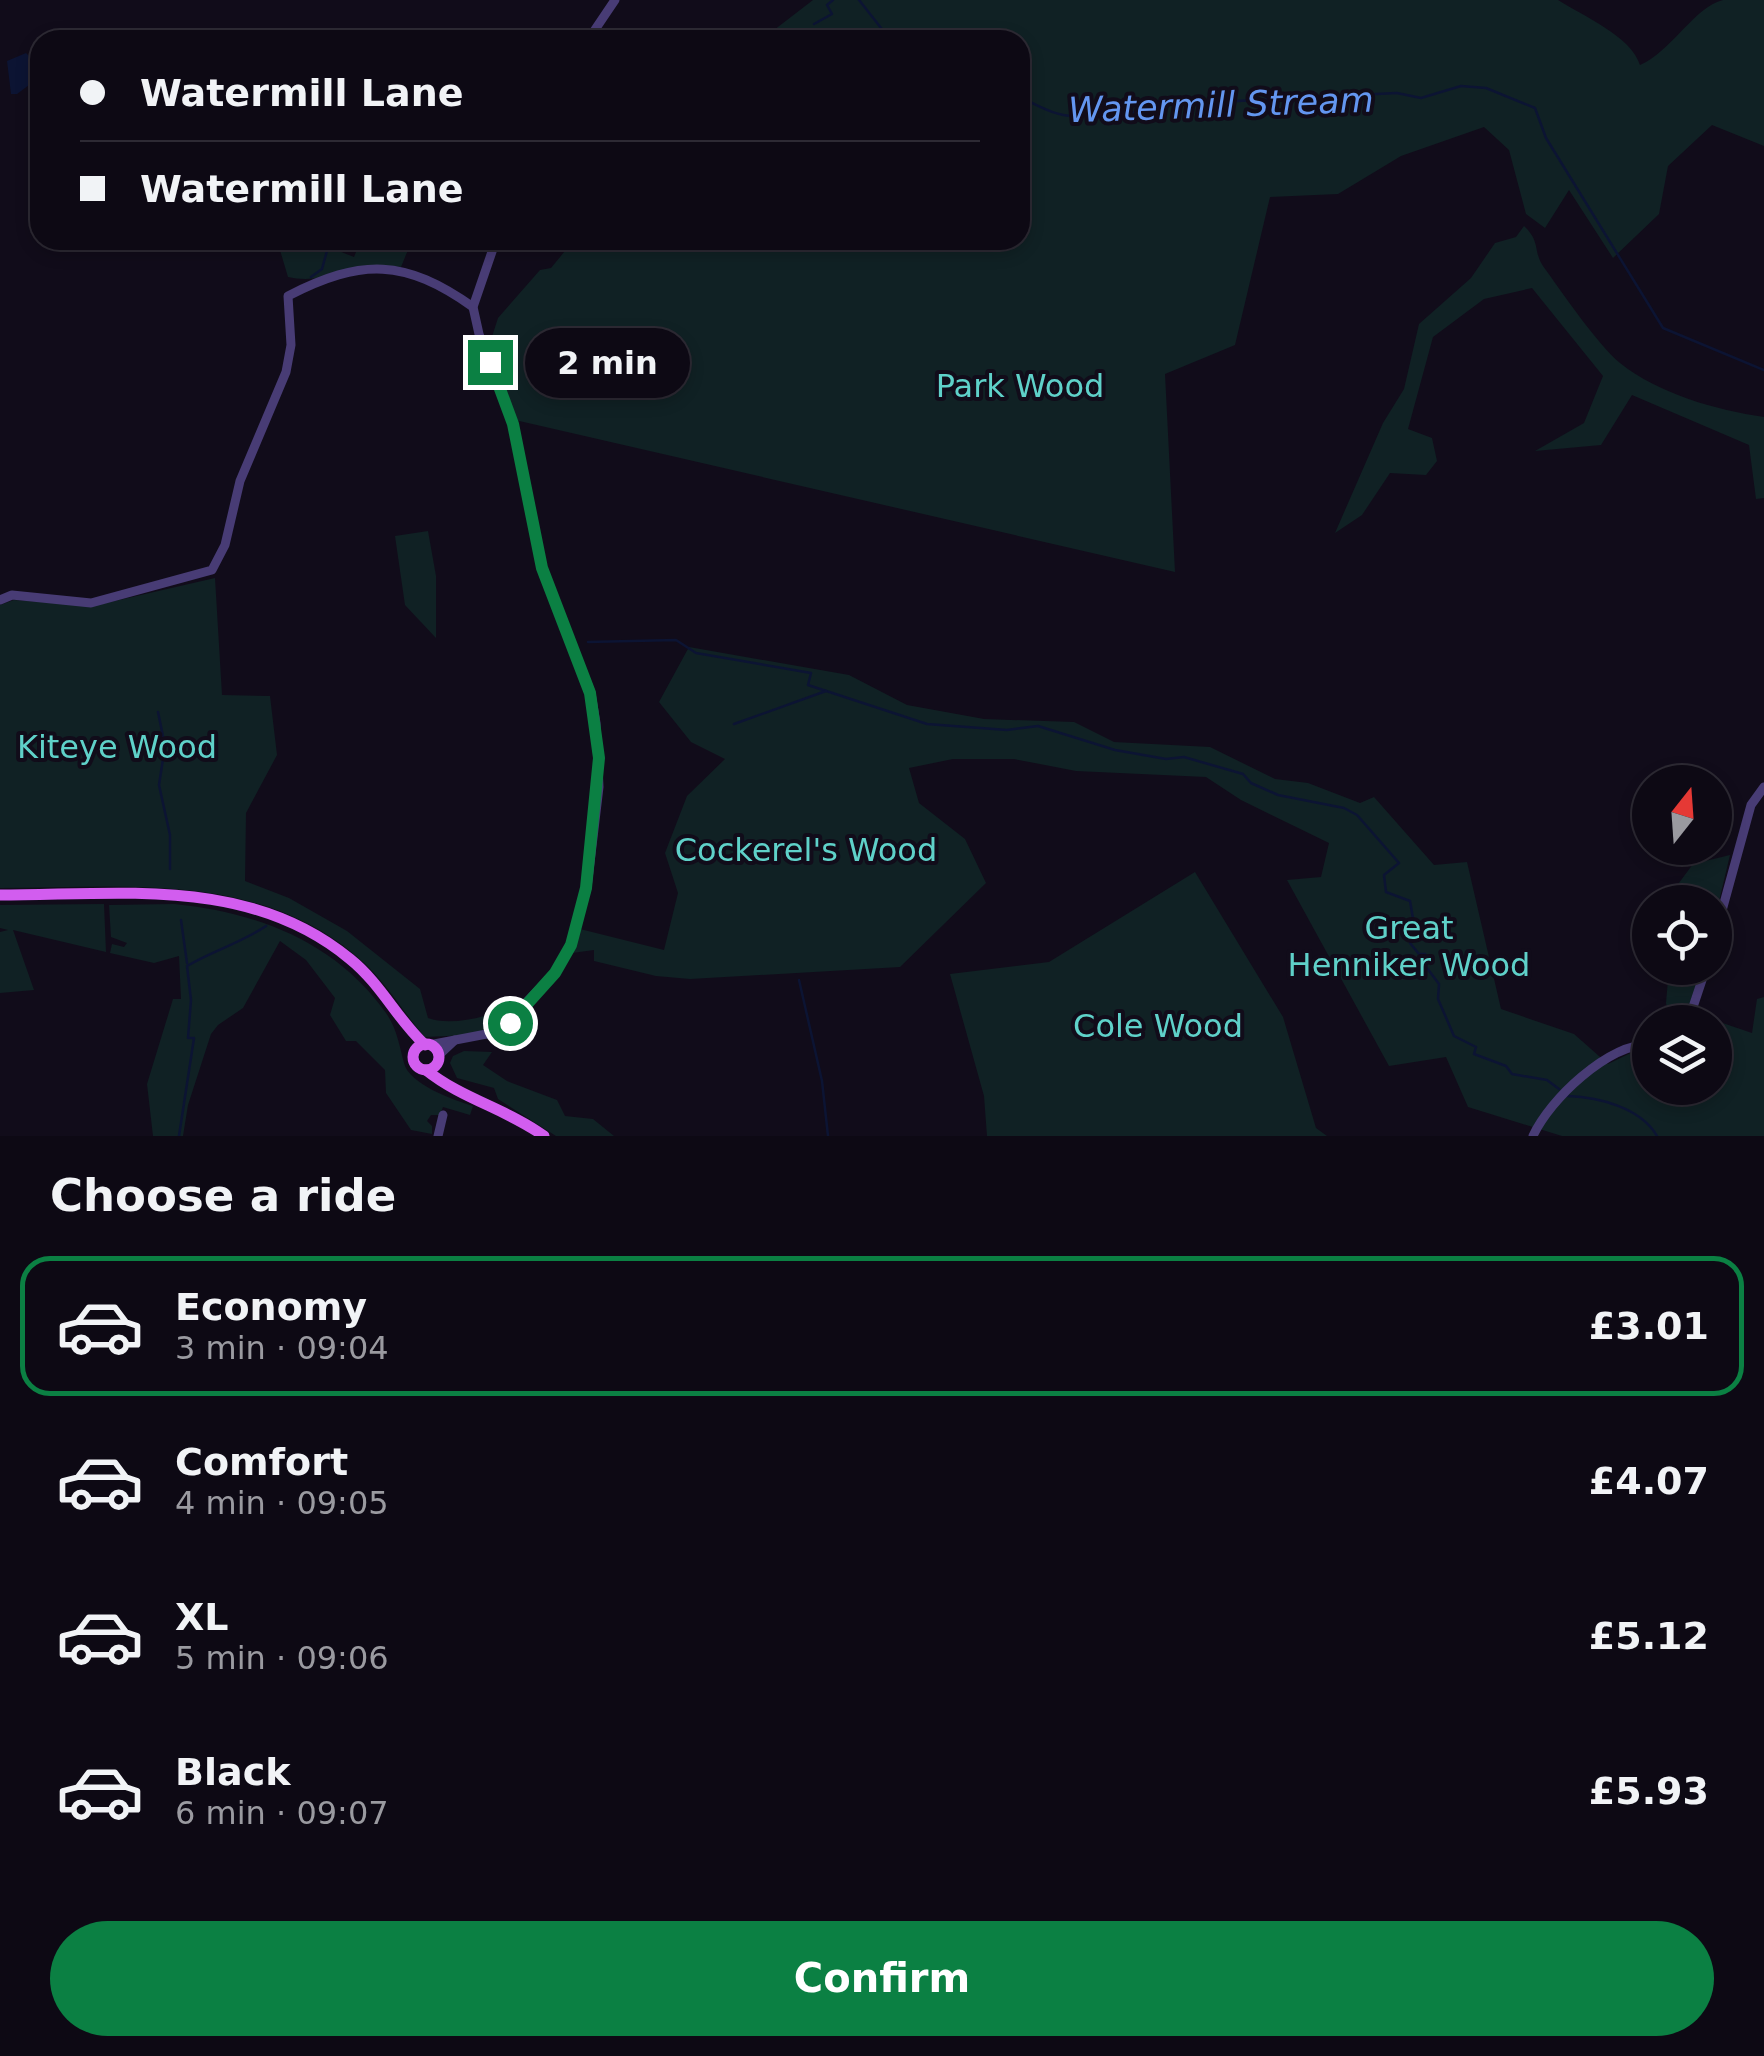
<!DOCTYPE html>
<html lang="en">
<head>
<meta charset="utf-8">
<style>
  :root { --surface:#0d0914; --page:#16121d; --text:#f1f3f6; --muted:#9a9aa0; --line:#2d2a34; --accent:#0b8043 }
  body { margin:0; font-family:"DejaVu Sans",sans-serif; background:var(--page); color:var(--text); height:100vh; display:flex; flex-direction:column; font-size:38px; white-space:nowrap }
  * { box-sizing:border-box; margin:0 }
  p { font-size:32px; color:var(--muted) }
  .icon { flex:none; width:55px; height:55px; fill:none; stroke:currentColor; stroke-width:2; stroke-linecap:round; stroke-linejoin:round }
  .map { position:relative; height:1136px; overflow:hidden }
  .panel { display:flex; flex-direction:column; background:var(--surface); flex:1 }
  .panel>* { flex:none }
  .hud { position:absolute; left:30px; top:30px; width:1000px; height:220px; border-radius:30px; box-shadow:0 5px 15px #0003,0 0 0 2px var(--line); display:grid; align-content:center; height:220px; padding:0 50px; background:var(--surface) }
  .needle { width:65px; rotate:17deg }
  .fabs { position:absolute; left:1632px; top:765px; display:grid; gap:20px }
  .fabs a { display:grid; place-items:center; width:100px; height:100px; border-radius:50%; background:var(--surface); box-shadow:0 5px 15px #0003,0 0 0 2px var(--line); font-size:50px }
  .end { position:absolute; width:45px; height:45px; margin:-22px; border:12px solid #0b8043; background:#fff; box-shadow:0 0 0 5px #fff }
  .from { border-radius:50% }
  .bubble { position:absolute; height:70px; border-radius:35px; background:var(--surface); box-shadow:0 5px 15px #0003,0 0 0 2px var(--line); font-size:32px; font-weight:600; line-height:70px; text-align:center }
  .hud b { display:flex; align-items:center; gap:35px; height:95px; font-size:38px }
  .hud b+b { border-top:2px solid var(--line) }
  .hud i { width:25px; height:25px; background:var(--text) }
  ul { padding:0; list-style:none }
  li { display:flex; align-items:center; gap:30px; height:140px; margin:0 20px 15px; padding:0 30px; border:5px solid transparent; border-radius:30px }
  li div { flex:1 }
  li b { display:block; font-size:38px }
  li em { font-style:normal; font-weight:600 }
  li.current { border-color:var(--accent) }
  li>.icon { width:90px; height:90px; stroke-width:1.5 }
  h2 { padding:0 50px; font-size:45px; line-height:120px }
  .action { display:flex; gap:20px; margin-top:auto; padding:20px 50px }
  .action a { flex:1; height:115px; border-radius:60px; background:var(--accent); color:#fff; font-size:40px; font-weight:600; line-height:115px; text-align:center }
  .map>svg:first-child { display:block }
  .green { fill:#102124 }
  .water { fill:#0c1433 }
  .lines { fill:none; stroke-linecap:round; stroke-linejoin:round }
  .stream { stroke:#0c1433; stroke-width:2.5 }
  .minor { stroke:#483c75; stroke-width:9 }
  .major { stroke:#d25def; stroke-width:11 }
  .route { stroke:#0b8043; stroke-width:12 }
  .labels { text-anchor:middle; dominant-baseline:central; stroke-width:8; stroke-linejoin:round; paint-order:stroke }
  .park-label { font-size:32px; fill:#5fd1c9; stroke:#110c1a }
  .water-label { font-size:35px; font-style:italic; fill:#6396f0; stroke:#110c1a }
</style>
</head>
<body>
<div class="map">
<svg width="1764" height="1136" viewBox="0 0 1764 1136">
  <rect width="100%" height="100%" fill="#110c1a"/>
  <g class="green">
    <path d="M 813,0 L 1558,0 C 1583,16 1631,36 1640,65 C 1671,52 1694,7 1723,0 C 1735,0 1751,0 1764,0 L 1764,146 L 1712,125 L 1668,166 L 1659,214 L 1613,258 L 1569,190 L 1545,228 L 1526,214 L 1509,150 L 1484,127 L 1401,156 L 1338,194 L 1270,197 L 1235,345 L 1165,374 L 1175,572 L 515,420 L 489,346 L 498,318 L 540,270 L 551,268 L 574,240 L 1020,240 L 1020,40 L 761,40 Z"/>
    <path d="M 1524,226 C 1541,242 1533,251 1543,266 C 1561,291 1598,345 1620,363 C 1659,394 1716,410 1764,417 L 1764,498 L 1756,499 L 1749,445 L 1632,395 L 1601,445 L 1535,451 L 1584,423 L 1603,376 L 1532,288 L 1484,299 L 1433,337 L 1408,429 L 1432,438 L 1437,461 L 1426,475 L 1390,473 L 1362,515 L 1335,533 L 1383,423 L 1404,389 L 1419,324 L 1471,278 L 1495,243 L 1516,237 Z"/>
    <path d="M 277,240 L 332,240 L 331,248 L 354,257 L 361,240 L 412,240 L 401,267 C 364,265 321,285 288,277 Z"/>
    <polygon points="428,531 436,576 436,638 405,605 395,536"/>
    <path d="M 215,578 L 222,695 L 270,696 L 277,755 L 246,813 L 245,881 L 289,898 L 347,931 L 420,989 L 428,1018 C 449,1026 484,1018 504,1009 L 498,1025 L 469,1035 L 425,1037 C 401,1010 384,978 355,955 C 254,871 123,888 0,888 L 0,605 L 14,600 L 93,606 Z"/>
    <polygon points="689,647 849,675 907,705 984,719 1074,722 1114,742 1210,747 1275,779 1308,783 1360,803 1374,797 1434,865 1467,862 1501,1009 1574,1034 1608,1064 1639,1049 1650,1049 1650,1088 1715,1088 1715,1022 1670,1022 1666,1003 1669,968 1702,968 1692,1022 1699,1015 1752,1033 1757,999 1764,997 1764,1136 1562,1136 1468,1107 1446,1057 1389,1066 1287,880 1321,877 1329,843 1241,800 1206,777 1076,771 1014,759 953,759 909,768 919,803 965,839 986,883 900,967 690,979 656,976 594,961 594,950 572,953 580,929 664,950 678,893 665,853 687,796 725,759 691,742 659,702"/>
    <polygon points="1730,855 1715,918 1715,902 1675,902 1676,887 1693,864"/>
    <polygon points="1195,872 1283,1017 1316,1128 1327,1136 987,1136 984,1096 950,974 1049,962"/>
    <polygon points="104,904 106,952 13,930 34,990 0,993 0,932 8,930 0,928 0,905"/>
    <path d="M 174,904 C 257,912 336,942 386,1013 C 397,1029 399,1044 404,1063 C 409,1084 453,1100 473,1106 L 470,1115 L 443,1107 L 440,1115 L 431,1115 L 427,1121 L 432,1126 L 432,1134 L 411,1130 L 386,1093 L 385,1070 L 356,1041 L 346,1041 L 330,1015 L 335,998 L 306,960 L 280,941 L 243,1008 L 218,1025 L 211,1034 L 188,1105 L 183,1136 L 153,1136 L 147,1084 L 173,999 L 181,999 L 179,956 L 154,963 L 110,953 L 112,944 L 124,947 L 127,943 L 111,937 L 109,905 Z"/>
    <polygon points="464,1051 492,1052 483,1065 507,1081 557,1100 565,1116 593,1119 614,1136 556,1136 498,1099 494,1088 457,1078 450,1063 453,1056"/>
  </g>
  <polygon class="water" points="26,53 40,67 40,83 33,82 17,94 11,94 7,61"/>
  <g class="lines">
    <g class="stream">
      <polyline points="859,0 885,33 899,40"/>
      <polyline points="814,24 832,14 827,5 833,0"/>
      <path d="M 1020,97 C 1037,105 1056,117 1076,116 C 1093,115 1107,109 1125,116 L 1160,101 L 1177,104 L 1397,93 L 1421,98 L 1461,86 L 1486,88 L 1535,108 L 1546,138 L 1663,328 L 1764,370"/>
      <polyline points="311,277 322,269 330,240"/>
      <polyline points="588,642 676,640 696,653 811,673 808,685 927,724 1007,730 1038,726 1115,750 1166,759 1184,757 1243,774 1251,783 1278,795 1344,808 1357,815 1399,863 1384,875 1386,892 1410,901 1416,936 1410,943 1419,954 1425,954 1421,960 1439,984 1438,999 1454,1036 1476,1047 1474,1054 1506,1066 1512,1074 1547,1080 1559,1089"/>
      <polyline points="158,712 165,746 159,785 170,835 170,869"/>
      <polyline points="734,724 826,691"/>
      <polyline points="181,920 187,963"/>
      <polyline points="799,980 822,1081 828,1136"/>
      <path d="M 1568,1096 C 1599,1097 1641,1108 1657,1136"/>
      <path d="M 179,1136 L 194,1038 L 188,1038 L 191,1000 L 187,966 C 214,950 241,943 266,926"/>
    </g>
    <g class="minor">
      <polyline points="588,40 615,0"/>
      <path d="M 0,600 L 12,595 L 91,603 L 212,570 L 225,545 L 240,481 L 286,372 L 291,345 L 288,296 C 362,258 405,259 473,307"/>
      <polyline points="1715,936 1751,805 1764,787"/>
      <polyline points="1688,1022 1706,968"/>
      <polyline points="429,1045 497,1032 555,973 571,945 587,888 599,787 596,723 591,693 542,568 513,423 479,334 473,307 496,240"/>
      <polyline points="439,1055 455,1040"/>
      <polyline points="438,1136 443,1115"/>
      <path d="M 1533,1136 C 1550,1099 1607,1045 1650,1044"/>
    </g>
    <g class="major">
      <path d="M 0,895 C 122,895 250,876 350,959 C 381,984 397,1019 425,1045"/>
      <circle cx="426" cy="1057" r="13"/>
      <path d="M 426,1070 C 462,1099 507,1109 544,1136"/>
    </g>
  </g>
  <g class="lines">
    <polyline class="route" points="490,362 513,424 542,568 590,693 599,758 586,888 571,945 555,973 510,1023"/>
  </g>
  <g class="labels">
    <g class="park-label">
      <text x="1020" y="386">Park Wood</text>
      <text x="117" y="747">Kiteye Wood</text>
      <text x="806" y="850">Cockerel's Wood</text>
      <text x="1409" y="928">Great<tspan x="1409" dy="37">Henniker Wood</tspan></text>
      <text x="1158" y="1026">Cole Wood</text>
    </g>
    <g class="water-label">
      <text transform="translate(1221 105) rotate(-2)">Watermill Stream</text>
    </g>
  </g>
</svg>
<div class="fabs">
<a><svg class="needle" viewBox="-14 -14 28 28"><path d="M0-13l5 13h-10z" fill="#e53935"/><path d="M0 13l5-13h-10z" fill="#9a9aa0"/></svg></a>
<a><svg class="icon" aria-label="locate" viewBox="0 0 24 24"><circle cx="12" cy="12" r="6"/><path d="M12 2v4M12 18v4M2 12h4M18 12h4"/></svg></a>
<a><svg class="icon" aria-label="layers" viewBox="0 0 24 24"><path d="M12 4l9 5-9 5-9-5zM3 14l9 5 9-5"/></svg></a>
</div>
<i class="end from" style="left:510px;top:1023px"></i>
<i class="end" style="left:490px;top:362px"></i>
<div class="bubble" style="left:525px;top:328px;width:165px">2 min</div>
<div class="hud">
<b><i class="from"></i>Watermill Lane</b>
<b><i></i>Watermill Lane</b>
</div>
</div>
<section class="panel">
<h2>Choose a ride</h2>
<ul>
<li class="current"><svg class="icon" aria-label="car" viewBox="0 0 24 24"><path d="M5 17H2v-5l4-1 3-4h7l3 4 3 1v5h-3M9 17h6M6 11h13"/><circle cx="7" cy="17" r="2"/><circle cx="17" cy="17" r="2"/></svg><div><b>Economy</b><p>3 min · 09:04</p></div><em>£3.01</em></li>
<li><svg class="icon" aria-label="car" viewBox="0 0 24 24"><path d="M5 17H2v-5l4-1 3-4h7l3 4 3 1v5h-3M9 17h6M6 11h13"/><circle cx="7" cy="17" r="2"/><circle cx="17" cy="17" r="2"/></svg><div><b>Comfort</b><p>4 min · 09:05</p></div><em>£4.07</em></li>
<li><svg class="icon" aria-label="car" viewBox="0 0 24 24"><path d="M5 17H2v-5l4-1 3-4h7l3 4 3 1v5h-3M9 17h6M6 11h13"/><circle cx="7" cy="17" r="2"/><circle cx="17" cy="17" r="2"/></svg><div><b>XL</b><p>5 min · 09:06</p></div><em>£5.12</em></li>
<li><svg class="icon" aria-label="car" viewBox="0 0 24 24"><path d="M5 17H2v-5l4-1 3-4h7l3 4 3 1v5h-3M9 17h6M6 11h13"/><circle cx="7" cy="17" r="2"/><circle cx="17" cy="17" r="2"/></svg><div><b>Black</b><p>6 min · 09:07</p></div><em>£5.93</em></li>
</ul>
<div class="action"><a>Confirm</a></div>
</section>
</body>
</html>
